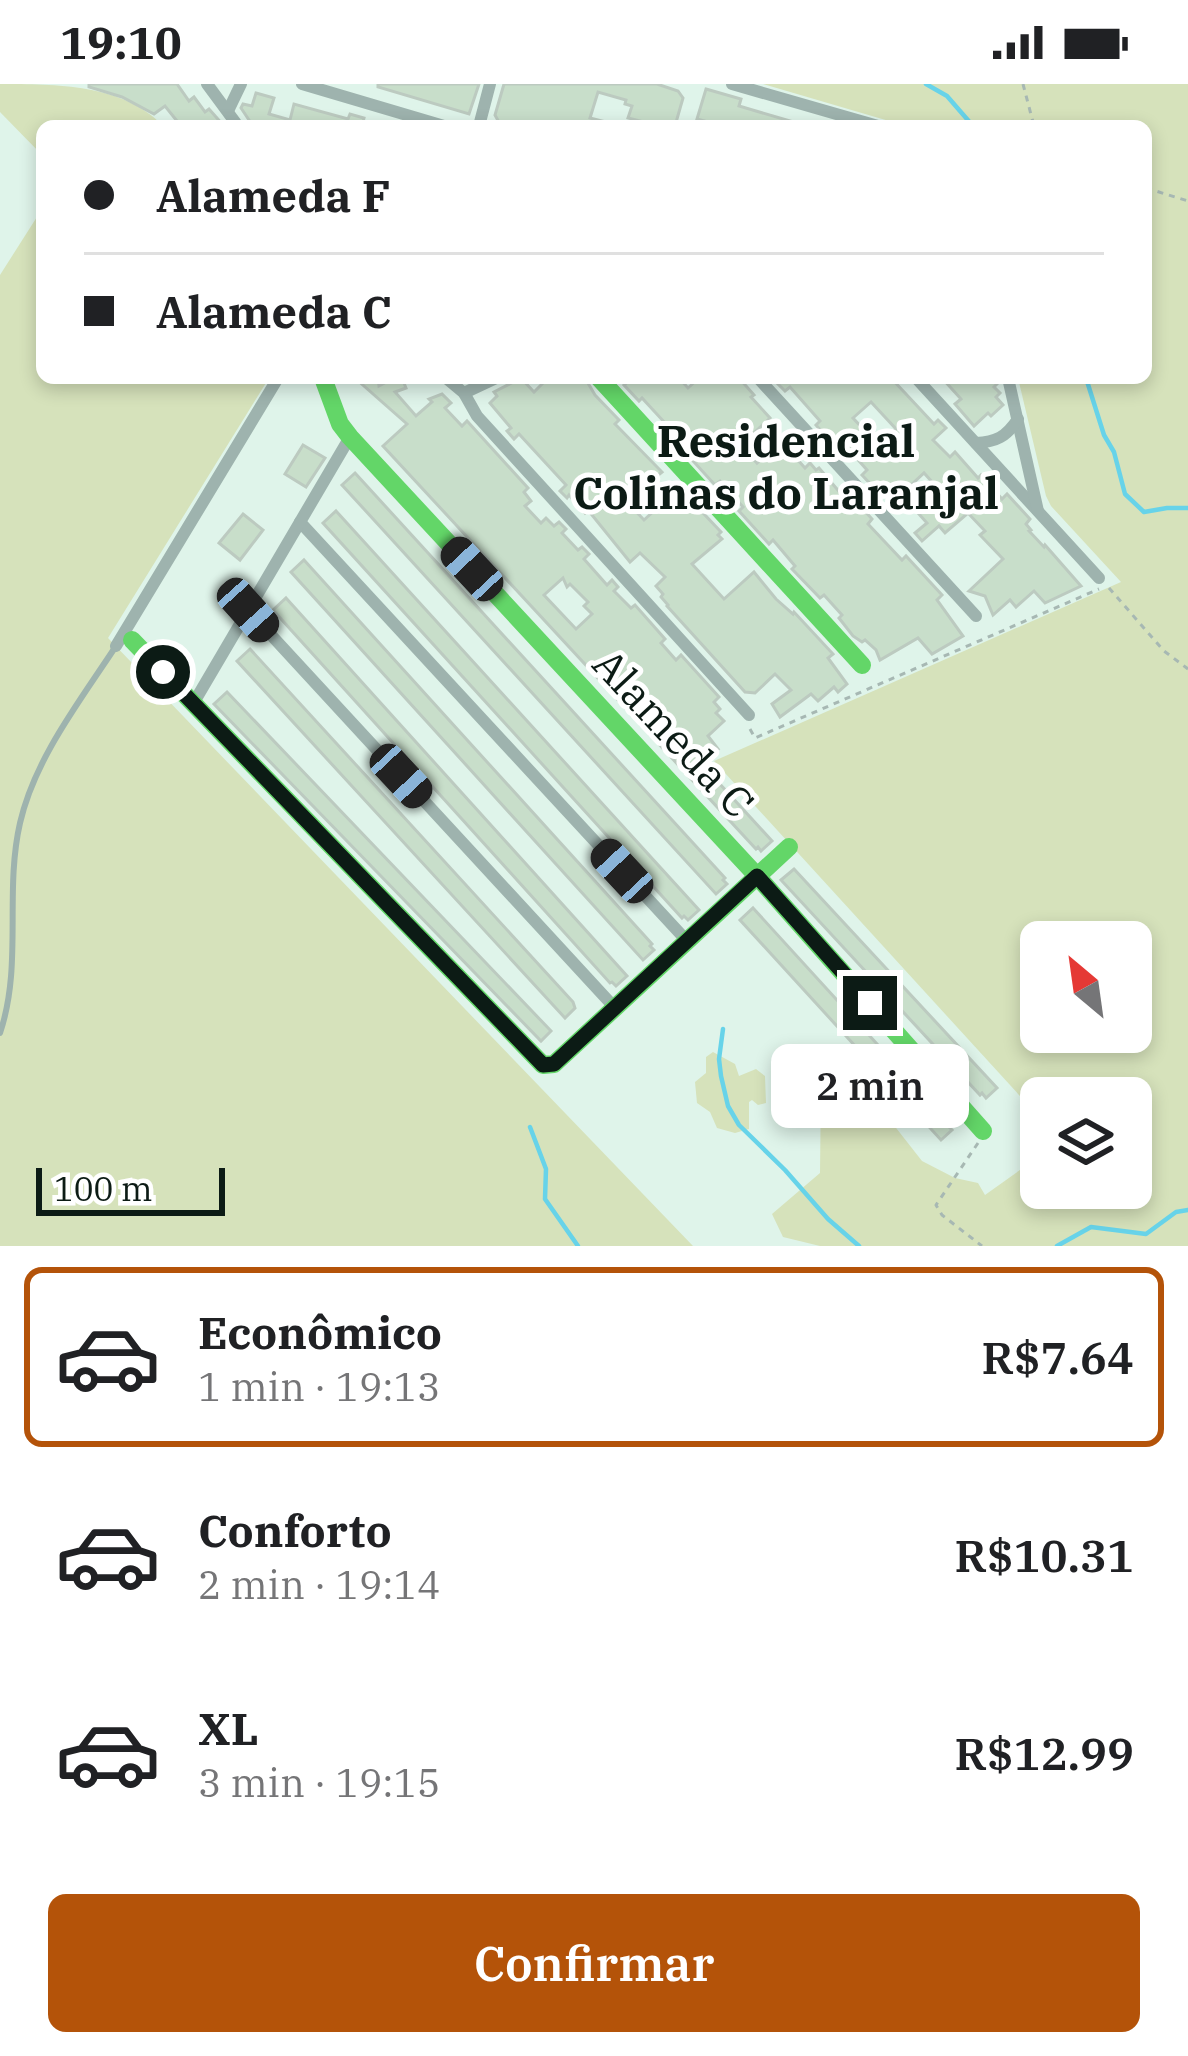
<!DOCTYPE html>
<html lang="pt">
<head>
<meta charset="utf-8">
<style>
  :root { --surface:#fff; --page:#f6f6f6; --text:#202124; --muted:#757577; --line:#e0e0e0; --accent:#b45309 }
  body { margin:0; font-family:"IBM Plex Serif",serif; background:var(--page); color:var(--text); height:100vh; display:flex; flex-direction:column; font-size:45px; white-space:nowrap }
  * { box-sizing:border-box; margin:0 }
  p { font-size:39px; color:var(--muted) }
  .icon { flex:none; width:66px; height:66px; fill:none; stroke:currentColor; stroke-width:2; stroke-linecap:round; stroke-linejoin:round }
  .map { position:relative; height:1162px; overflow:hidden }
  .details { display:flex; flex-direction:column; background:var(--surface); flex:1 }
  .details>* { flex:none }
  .hud { position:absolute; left:36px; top:36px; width:1116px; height:264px; border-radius:18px; box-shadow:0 6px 18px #0003; display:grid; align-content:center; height:264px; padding:0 48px; background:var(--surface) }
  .needle { width:78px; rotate:331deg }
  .fabs { position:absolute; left:1020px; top:837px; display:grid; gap:24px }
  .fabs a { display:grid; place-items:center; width:132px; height:132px; border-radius:18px; background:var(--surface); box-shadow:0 6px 18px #0003; font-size:60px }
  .scale { position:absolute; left:36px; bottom:30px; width:189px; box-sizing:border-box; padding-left:12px; border:6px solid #0c1b15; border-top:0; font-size:33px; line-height:42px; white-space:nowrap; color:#0c1b15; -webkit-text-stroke:9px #fff; paint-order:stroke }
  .end { position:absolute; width:54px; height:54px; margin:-27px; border:15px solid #0c1b15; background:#fff; box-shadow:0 0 0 6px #fff }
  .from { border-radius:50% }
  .bubble { position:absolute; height:84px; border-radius:18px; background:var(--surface); box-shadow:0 6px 18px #0003; font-size:39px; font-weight:600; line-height:84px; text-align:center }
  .car { position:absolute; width:36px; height:72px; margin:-36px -18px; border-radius:15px; box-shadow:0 0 9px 3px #0007; background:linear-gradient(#222 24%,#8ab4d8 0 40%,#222 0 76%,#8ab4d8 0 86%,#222 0) }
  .hud b { display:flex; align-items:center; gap:42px; height:114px; font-size:45px }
  .hud b+b { border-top:3px solid var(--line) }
  .hud i { width:30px; height:30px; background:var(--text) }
  ul { padding:21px 0 0; list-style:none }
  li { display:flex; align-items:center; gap:36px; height:180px; margin:0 24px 18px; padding:0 24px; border:6px solid transparent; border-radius:18px }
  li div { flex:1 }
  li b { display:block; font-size:45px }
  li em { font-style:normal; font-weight:600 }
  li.on { border-color:var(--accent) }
  li>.icon { width:108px; height:108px; stroke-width:1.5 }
  .action { display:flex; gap:24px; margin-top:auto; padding:24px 48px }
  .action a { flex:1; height:138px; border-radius:18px; background:var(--accent); color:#fff; font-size:48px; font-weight:600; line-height:138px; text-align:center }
  .status { display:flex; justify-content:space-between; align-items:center; height:84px; padding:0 60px; background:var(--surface); direction:ltr }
  .status svg { height:33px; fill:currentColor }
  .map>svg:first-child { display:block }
  .green { fill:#d6e2bb; fill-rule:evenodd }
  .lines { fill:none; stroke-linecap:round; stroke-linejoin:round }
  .stream { stroke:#67d3e9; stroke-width:4.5 }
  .building { fill:#c8deca; stroke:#bccac0; stroke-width:3; fill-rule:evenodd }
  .path { stroke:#a7b8b3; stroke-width:3; stroke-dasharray:6 6; stroke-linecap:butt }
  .lane { stroke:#9eb3ae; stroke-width:6 }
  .street { stroke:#9eb3ae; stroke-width:12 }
  .fast { stroke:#63d668; stroke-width:18 }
  .route { stroke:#0c1b15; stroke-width:15 }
  .labels { text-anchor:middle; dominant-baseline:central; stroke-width:10; stroke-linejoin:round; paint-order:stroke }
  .street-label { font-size:42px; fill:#0c1b15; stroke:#fff }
  .neighbourhood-label { font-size:45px; font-weight:bold; fill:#0c1b15; stroke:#fff }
</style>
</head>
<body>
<div class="status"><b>19:10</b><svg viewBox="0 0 49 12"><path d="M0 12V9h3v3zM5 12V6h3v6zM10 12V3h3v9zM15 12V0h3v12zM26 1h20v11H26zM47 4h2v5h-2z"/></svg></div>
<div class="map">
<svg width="1188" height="1162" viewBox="0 0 1188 1162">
  <rect width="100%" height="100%" fill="#dff4ea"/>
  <g class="green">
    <path d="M 0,0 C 55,0 124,0 163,42 L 42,42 L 42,71 L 0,28 Z"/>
    <path d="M 763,0 L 1188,0 L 1188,1162 L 820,1162 L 783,1153 L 772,1130 L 820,1089 L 821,998 L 893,1040 L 922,1077 L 955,1094 L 978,1099 L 985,1111 L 1041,1071 L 1041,1104 L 1131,1104 L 1131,1014 L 1041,1014 L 1041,1035 L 714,677 L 1121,498 L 1051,422 L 1046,412 L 1018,294 L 1146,294 L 1146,42 L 906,42 ZM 1041,858 L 1131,858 L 1131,948 L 1041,948 Z"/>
    <polygon points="42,125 42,294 269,294 108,554 693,1162 0,1162 0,191"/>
    <polygon points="713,968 735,980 739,992 756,985 765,992 766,1019 758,1021 752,1016 749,1018 749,1045 735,1049 717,1044 710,1028 697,1019 695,998 706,989 706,973"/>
  </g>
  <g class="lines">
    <g class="stream">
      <polyline points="926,0 947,12 973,42"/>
      <polyline points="1086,294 1104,351 1114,368 1125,410 1144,428 1167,424 1188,424"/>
      <polyline points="723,945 719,975 721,992 728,1022 739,1041 785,1086 828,1135 859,1162"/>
      <polyline points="530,1043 546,1085 545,1115 578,1162"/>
      <polyline points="1057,1162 1091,1143 1146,1150 1176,1128 1188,1126"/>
    </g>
  </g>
  <g class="building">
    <polygon points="89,0 177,0 189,17 194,13 205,28 209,25 224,42 181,42 165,22 154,30 122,13 89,3"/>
    <polygon points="378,0 479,0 469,30 378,3"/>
    <polygon points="504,0 657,0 678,7 683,14 675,42 659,42 628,34 632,22 625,20 626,16 598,8 590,34 610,39 609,42 501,42 495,31"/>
    <polygon points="706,5 741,15 739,22 797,39 796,42 714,42 715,40 697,35"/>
    <polygon points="256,9 274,14 269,30 290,36 294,20 348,35 350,30 364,34 362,42 253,42 241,24 243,20 252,22"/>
    <path d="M 355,294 L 378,294 L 379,302 L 394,294 L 402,294 L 406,304 L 395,308 L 416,332 L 432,318 L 429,315 L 442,310 L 451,319 L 445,324 L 462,342 L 467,337 L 528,404 L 524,408 L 531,417 L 525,422 L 541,439 L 546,434 L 554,442 L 559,438 L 566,445 L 562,449 L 578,466 L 582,463 L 589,470 L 584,475 L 607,501 L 612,496 L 618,503 L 614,507 L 631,524 L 635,521 L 665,555 L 661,559 L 676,576 L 681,571 L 719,613 L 714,618 L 720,625 L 716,629 L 724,637 L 708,652 L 718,665 L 697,675 L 772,757 L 761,767 L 758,763 L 756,765 L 383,362 L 407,340 ZM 563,494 L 567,503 L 570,500 L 588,518 L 584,522 L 592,530 L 576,545 L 544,511 Z"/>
    <polygon points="521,294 534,308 548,294 585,294 595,311 619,336 615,340 662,388 631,413 632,415 628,419 644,436 678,405 685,413 687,412 721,448 718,451 722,455 692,480 724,515 754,488 776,515 793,530 794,528 833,570 828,574 847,600 838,608 834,603 818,617 811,610 780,633 772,620 791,606 775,590 755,609 745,608 667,522 668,521 661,513 663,510 656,502 665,493 640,469 630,478 588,426 585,429 569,411 567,414 560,407 566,401 519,350 514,355 507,347 511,344 490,319 497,312 494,308"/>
    <polygon points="632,294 679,294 688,304 699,294 739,294 754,311 751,313 770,334 741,361 757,379 788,351 795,359 788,365 805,384 810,379 816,386 819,384 848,418 853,414 872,435 868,440 902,476 906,472 942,511 937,516 963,552 932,570 918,554 880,576 876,566 865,556 862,558 853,552 839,534 842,531 824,511 820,514 792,485 795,482 773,456 769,460 739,427 743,423 720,397 715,401 662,343 666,340 642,314 639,317 624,301"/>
    <path d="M 782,294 L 891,294 L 934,340 L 938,336 L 946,344 L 933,356 L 950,373 L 955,368 L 978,394 L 981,391 L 1002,415 L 1007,410 L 1030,435 L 1026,440 L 1031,446 L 1029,447 L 1044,463 L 1045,461 L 1081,502 L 1045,519 L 1034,507 L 1016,523 L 1010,516 L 993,531 L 985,512 L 969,507 L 1003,475 L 980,451 L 985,447 L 968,429 L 945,449 L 939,442 L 922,457 L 915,449 L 927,439 L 919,430 L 942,409 L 924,389 L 894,417 L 881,404 L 877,407 L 862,391 L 867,386 L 852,369 L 846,375 L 816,341 L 820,337 L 790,303 L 785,307 L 777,299 ZM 871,318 L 896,345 L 878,361 L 853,334 Z"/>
    <polygon points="942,294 998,294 998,299 994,303 1000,309 996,313 1003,321 991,332 988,329 974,342 955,320 961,315"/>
    <polygon points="303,361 325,374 306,403 285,390"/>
    <polygon points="355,389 725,794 723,796 727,800 716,810 342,401"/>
    <polygon points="336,427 699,826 688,836 684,832 682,834 323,439"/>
    <polygon points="243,430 263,446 240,476 219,459"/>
    <polygon points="304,476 652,860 650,862 654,866 643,876 291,488"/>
    <polygon points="286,514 627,892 616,902 612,898 610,899 273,526"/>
    <polygon points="250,565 573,918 575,924 565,934 237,577"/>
    <polygon points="227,608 551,947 541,957 214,620"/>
    <polygon points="794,785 997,1004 986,1014 982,1009 980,1011 781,796"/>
    <polygon points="753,824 950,1040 948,1042 952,1046 941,1056 740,836"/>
  </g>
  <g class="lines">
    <g class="path">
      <polyline points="1023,0 1034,42"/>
      <polyline points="1146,104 1188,117"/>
      <polyline points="1109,504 1164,567 1188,585"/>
      <polyline points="750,645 755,654 1099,505"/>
      <polyline points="978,1059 936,1121 942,1131 982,1162"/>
    </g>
    <path class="lane" d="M 0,949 C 23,881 4,809 20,739 C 35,674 80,617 116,562"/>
    <g class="street">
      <polyline points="207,0 238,42"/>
      <polyline points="302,0 444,42"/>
      <polyline points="732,0 878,42"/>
      <polyline points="228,27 241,0"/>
      <polyline points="479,42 490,0"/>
      <polyline points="446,294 464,309 477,332 749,631"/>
      <polyline points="758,294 976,532"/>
      <polyline points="916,294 1099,494"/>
      <polyline points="1008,294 1038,427"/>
      <polyline points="464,309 496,294"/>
      <path d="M 976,359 C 996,358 1006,353 1018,335"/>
      <polyline points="300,438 687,857"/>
      <polyline points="248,526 615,924"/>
      <polyline points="116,562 278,294"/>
      <polyline points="193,620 350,353"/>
    </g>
    <g class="fast">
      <polyline points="323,294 340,340 350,353 757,792 983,1047"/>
      <polyline points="599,294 862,581"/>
      <polyline points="132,556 543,981 554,980 789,763"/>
    </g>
  </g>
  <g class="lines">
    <polyline class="route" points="163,588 543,981 554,980 757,792 870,919"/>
  </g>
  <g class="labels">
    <g class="street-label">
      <text transform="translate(674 649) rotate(47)">Alameda C</text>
    </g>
    <g class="neighbourhood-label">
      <text x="786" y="356">Residencial<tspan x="786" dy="52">Colinas do Laranjal</tspan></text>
    </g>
  </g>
</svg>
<div class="fabs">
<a><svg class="needle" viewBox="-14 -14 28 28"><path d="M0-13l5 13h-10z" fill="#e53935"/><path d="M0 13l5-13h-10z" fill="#757577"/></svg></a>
<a><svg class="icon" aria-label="layers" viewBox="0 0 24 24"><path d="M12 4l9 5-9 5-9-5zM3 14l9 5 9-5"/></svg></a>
</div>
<div class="scale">100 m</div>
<i class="end from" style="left:163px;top:588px"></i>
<i class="end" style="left:870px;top:919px"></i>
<div class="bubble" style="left:771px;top:960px;width:198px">2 min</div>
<i class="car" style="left:472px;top:485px;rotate:317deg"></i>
<i class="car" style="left:248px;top:526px;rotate:138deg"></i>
<i class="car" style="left:401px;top:692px;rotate:137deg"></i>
<i class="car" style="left:622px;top:787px;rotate:317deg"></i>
<div class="hud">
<b><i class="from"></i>Alameda F</b>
<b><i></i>Alameda C</b>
</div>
</div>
<section class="details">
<ul>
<li class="on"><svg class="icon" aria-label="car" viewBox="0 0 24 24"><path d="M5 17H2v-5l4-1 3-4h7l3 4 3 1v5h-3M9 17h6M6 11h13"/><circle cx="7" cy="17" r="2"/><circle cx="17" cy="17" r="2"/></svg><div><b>Econômico</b><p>1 min · 19:13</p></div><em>R$7.64</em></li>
<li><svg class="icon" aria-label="car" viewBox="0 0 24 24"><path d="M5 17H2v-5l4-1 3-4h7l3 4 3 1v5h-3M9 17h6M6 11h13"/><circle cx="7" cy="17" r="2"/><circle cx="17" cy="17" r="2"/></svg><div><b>Conforto</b><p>2 min · 19:14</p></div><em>R$10.31</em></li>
<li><svg class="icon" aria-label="car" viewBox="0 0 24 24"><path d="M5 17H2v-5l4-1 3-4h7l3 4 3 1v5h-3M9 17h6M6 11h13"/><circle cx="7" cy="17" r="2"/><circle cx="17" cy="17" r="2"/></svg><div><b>XL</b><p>3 min · 19:15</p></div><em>R$12.99</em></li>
</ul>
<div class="action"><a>Confirmar</a></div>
</section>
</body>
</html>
